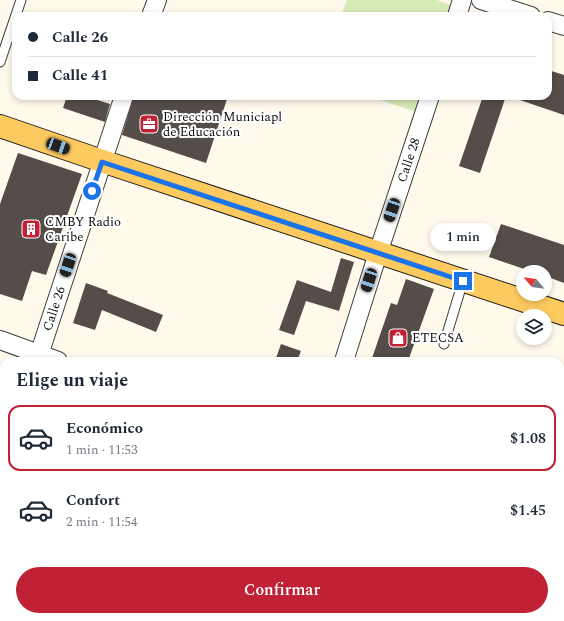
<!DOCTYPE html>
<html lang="es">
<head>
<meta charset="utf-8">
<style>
  :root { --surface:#fff; --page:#f6f6f7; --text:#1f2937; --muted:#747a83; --line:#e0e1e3; --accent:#c02134 }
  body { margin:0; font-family:Spectral,serif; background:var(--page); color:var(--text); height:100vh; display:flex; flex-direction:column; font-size:15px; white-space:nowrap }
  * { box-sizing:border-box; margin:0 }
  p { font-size:13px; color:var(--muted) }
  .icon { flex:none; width:22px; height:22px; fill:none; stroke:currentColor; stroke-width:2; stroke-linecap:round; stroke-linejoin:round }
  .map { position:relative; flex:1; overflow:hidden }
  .details { position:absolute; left:0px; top:357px; width:564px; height:264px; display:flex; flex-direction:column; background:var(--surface); border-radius:12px 12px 0 0; box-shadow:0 2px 6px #0003 }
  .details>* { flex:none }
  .banner { position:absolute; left:12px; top:12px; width:540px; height:88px; border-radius:12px; box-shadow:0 2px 6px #0003; display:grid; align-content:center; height:88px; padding:0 16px; background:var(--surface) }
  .needle { width:26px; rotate:299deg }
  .controls { position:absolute; left:516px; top:265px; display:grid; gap:8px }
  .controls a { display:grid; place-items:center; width:36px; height:36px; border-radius:50%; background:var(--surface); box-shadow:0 2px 6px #0003; font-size:20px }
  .end { position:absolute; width:18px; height:18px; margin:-9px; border:5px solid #1a73e8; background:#fff; box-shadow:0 0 0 2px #fff }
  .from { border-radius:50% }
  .bubble { position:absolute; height:28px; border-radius:14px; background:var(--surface); box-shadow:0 2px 6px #0003; font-size:13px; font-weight:600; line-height:28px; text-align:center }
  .car { position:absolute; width:12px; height:24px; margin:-12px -6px; border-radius:5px; box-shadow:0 0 3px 1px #0007; background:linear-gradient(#222 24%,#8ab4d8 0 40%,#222 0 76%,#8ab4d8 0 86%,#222 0) }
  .banner b { display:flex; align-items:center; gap:14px; height:38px; font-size:15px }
  .banner b+b { border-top:1px solid var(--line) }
  .banner i { width:10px; height:10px; background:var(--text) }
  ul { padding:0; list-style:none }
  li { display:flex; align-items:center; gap:12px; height:66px; margin:0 8px 6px; padding:0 8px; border:2px solid transparent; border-radius:12px }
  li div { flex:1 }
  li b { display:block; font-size:15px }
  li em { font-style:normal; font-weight:600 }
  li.current { border-color:var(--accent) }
  li>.icon { width:36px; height:36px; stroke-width:1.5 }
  h2 { padding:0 16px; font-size:18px; line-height:48px }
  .primary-button { display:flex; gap:8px; margin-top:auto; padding:8px 16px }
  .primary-button a { flex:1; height:46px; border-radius:24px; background:var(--accent); color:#fff; font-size:16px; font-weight:600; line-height:46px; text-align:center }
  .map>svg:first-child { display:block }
  .green { fill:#d5eab5 }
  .building { fill:#554d49 }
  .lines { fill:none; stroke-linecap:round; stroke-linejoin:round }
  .lane-casing { stroke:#3f3f3f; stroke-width:11 }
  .street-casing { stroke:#3f3f3f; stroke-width:20 }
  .primary-casing { stroke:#1d1d1d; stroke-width:24 }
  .lane { stroke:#fff; stroke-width:9 }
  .street { stroke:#fff; stroke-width:18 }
  .primary { stroke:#fcca5f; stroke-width:22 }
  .route { stroke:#1a73e8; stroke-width:5 }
  .labels { text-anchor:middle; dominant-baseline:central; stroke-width:4; stroke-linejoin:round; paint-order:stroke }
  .poi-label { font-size:13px; fill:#0c0c0c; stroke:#fff; text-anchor:start }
  .street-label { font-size:13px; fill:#0c0c0c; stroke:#fff }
</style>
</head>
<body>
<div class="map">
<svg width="564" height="621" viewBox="0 0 564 621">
  <rect width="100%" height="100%" fill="#fffaec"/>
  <g class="green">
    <polygon points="347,0 437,0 459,8 456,16 341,16"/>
    <polygon points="369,96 425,96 419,113"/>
  </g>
  <g class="building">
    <polygon points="548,70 564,75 564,115 514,98 514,96 548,96"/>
    <polygon points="67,96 85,96 110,104 105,122 63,108"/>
    <polygon points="134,96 228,96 206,163 122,135"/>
    <polygon points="483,96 506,96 480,173 459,166"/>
    <polygon points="18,153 82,174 46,275 32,271 22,301 0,294 0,204"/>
    <polygon points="501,224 564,245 564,283 545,276 545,272 533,272 489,257"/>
    <polygon points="341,258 354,262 339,311 306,301 294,335 279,330 297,280 331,292"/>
    <polygon points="406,279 434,289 408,361 371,361 391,303 397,305"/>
    <polygon points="86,283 108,291 107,293 163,315 156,332 102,310 95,330 73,323"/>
    <polygon points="281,344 301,351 297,361 275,361"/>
  </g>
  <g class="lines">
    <defs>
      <g id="lane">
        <polyline points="0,62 21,0"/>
        <polyline points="444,344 463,281"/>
      </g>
      <g id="street">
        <polyline points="481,0 531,16"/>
        <polyline points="151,16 157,0"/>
        <polyline points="457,16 462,0"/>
        <polyline points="548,21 564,26"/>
        <polyline points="0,340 58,361"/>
        <path id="s1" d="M 37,361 L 124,96"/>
        <path id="s2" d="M 344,361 L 378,253 L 430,96"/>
        <polyline points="560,407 564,395"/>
        <polyline points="0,477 4,465"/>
        <polyline points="560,542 564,543"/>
        <polyline points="0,607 4,608"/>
        <polyline points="29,617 41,621"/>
        <polyline points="261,621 262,617"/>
        <polyline points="492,621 493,617"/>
      </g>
      <polyline id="primary" points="0,126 102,161 564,314"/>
    </defs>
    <use href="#lane" class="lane-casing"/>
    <use href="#street" class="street-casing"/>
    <use href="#primary" class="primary-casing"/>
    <use href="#lane" class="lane"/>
    <use href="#street" class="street"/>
    <use href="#primary" class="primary"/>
  </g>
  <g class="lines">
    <polyline class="route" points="92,191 102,162 463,281"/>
  </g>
  <defs>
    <symbol id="office-square" viewBox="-11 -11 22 22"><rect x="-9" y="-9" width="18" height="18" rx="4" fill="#c02134" stroke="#fff"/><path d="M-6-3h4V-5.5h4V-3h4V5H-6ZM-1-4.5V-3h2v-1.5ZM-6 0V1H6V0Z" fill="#fff"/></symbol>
    <symbol id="building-square" viewBox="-11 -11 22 22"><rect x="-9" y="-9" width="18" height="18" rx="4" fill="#c02134" stroke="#fff"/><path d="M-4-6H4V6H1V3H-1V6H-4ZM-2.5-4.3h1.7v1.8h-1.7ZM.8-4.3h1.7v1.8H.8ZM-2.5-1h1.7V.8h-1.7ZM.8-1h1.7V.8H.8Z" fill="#fff"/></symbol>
    <symbol id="shop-square" viewBox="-11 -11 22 22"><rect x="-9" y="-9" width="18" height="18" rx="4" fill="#c02134" stroke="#fff"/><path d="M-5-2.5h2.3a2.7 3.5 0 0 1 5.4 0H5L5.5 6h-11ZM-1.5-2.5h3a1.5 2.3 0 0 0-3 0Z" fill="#fff"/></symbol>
  </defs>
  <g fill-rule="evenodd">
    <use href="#office-square" x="138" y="113" width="22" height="22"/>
    <use href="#building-square" x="20" y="218" width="22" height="22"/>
    <use href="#shop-square" x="387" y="327" width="22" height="22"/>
  </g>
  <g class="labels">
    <g class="poi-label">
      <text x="163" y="117">Dirección Municiapl<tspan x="163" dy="15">de Educación</tspan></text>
      <text x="45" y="222">CMBY Radio<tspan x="45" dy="15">Caribe</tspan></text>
      <text x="412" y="338">ETECSA</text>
    </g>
    <g class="street-label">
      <text stroke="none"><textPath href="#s2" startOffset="211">Calle 28</textPath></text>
      <text stroke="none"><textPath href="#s1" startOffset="55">Calle 26</textPath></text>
    </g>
  </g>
</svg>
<div class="controls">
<a><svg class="needle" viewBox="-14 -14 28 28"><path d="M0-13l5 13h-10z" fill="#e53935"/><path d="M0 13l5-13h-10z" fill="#747a83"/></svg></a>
<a><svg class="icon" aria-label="layers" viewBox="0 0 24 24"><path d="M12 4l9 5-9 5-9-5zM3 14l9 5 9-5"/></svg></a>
</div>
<i class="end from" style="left:92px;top:191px"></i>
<i class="end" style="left:463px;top:281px"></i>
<div class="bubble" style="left:430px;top:223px;width:66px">1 min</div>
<i class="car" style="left:58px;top:146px;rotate:110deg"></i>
<i class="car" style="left:392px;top:210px;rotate:199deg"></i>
<i class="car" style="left:68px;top:265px;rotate:198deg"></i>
<i class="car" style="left:369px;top:280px;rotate:198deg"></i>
<div class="banner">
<b><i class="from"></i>Calle 26</b>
<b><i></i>Calle 41</b>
</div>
<section class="details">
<h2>Elige un viaje</h2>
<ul>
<li class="current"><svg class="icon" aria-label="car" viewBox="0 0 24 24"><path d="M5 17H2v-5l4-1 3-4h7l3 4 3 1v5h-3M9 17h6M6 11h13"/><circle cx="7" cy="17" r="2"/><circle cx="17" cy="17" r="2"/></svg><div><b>Económico</b><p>1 min · 11:53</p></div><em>$1.08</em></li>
<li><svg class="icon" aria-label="car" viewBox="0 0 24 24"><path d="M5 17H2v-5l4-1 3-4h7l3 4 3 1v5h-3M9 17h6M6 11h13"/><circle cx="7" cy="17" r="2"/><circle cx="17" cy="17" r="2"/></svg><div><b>Confort</b><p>2 min · 11:54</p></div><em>$1.45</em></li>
</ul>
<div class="primary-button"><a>Confirmar</a></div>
</section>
</div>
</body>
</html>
